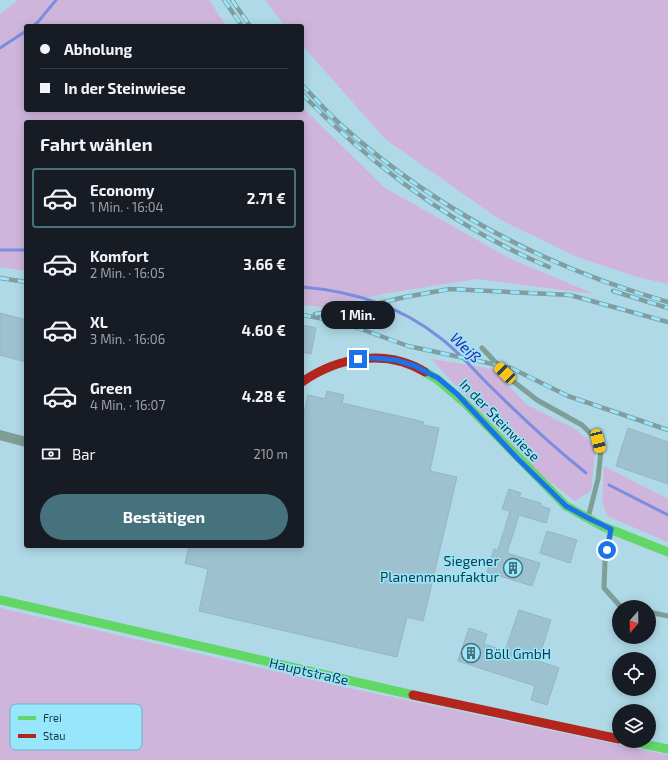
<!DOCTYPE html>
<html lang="de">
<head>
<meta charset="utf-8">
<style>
  :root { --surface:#171b24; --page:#242831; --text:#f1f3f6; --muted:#9ea1a6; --line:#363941; --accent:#46727e }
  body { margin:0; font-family:"Exo 2",sans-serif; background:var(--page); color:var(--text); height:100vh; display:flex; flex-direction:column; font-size:15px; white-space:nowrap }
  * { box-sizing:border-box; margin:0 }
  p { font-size:13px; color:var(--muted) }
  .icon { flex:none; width:22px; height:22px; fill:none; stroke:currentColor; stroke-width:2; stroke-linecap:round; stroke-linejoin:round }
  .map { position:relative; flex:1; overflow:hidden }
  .drawer { position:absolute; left:24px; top:120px; width:280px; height:428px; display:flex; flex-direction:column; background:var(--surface); border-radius:4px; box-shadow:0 2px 10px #0003 }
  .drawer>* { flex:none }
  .guide { position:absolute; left:24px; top:24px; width:280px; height:88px; border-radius:4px; box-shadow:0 2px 10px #0003; display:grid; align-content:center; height:88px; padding:0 16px; background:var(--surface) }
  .needle { width:26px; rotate:200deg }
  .buttons { position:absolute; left:612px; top:600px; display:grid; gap:8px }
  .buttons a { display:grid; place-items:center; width:44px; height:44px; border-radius:50%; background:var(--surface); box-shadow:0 2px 10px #0003; font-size:20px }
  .end { position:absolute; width:18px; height:18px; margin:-9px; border:5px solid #1a73e8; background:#fff; box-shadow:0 0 0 2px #fff }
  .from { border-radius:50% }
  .bubble { position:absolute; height:28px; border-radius:14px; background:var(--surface); box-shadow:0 2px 10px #0003; font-size:13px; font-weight:700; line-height:28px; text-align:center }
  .car { position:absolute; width:12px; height:24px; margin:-12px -6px; border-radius:5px; box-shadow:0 0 3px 1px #0007; background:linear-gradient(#f5c518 24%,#345 0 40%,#f5c518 0 76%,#345 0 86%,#f5c518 0) }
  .guide b { display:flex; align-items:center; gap:14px; height:38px; font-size:15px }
  .guide b+b { border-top:1px solid var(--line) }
  .guide i { width:10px; height:10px; background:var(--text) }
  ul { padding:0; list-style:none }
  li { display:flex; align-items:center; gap:12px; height:60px; margin:0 8px 6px; padding:0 8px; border:2px solid transparent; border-radius:4px }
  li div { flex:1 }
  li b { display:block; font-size:15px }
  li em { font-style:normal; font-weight:700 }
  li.active { border-color:var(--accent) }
  li>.icon { width:36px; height:36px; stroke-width:1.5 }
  h2 { padding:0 16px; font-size:18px; line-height:48px }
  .pay { display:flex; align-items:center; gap:10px; height:44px; padding:0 16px; font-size:15px }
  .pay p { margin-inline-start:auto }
  .primary-button { display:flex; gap:8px; margin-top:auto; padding:8px 16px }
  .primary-button a { flex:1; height:46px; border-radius:24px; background:var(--accent); color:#fff; font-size:16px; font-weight:700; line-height:46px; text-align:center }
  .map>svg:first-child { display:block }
  .green { fill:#cfb5dc }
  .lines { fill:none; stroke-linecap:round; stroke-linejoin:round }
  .stream { stroke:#7c8ddf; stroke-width:3 }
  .building { fill:#9ec1d0; stroke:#94b5c4 }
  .lane { stroke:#7e9e96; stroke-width:5 }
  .street { stroke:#7e9e96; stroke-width:10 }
  .fast { stroke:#63d668; stroke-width:9 }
  .jam { stroke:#b3261e; stroke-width:9 }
  .rail-casing { stroke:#7f9ea1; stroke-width:4.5 }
  .rail { stroke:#98e6fc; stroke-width:3; stroke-dasharray:9; stroke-linecap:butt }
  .route { stroke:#1a73e8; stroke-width:5 }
  .labels { text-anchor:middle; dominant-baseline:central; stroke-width:3; stroke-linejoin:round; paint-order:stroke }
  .street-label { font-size:14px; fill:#0d3b46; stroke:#98e6fc }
  .poi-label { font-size:14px; fill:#0d3b46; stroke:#98e6fc; text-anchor:end }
  .water-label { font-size:15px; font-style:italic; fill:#3424a8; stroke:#98e6fc }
  .key { fill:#98e6fc; stroke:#6eb3c5; stroke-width:1 }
  .key-label { font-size:11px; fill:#0d3b46 }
</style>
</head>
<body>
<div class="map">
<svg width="668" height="760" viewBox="0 0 668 760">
  <rect width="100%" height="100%" fill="#afd9e6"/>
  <g class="green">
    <polygon points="18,0 209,0 226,26 26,26 26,110 302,110 302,107 385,188 509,258 594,294 476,279 388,293 324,307 302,305 302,122 26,122 26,271 0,267 0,14"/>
    <polygon points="265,0 668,0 668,284 637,277 577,257 499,219 385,139 302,45 302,26 285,26"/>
    <polygon points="431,359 493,369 527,405 575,429 592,443 595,453 591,491 575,501 541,475"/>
    <polygon points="604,466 668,499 668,542 607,516 602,501"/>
    <polygon points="0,608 344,687 668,755 668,760 0,760"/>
  </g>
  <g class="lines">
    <g class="stream">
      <polyline points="33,26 38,22 56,0"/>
      <polyline points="0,48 26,31"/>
      <polyline points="0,250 26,250"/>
      <path d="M 302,287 C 351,291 400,306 439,337 C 457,350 472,368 487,383 C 519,415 551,445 586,473"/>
      <polyline points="609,485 668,515"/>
    </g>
  </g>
  <g class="building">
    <polygon points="0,313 26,320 26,362 0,355"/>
    <polygon points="302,325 316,328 311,354 302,352"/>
    <polygon points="327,391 344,395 342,403 424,422 423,425 439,428 430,471 457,477 423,621 407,617 397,657 199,611 208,569 185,563 189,546 302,546 302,423 308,395 325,399"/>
    <polygon points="628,428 668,442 668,484 616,466"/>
    <polygon points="509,489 521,493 519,497 541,503 541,506 550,509 546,523 519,515 507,553 540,563 532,586 487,572 494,549 498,550 510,511 502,509"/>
    <polygon points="547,531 577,540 570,563 540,553"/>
    <polygon points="519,610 551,620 538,661 559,668 547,705 531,700 535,686 458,661 469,628 487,634 484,644 505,651"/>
  </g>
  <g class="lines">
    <g class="lane">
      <polyline points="482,348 514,382 537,400 582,425 598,441 601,451 598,479 588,518"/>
      <polyline points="611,532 605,561 604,588 621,607"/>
      <polyline points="649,612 668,616"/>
    </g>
    <polyline class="street" points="0,435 26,442"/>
    <g class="fast">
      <polyline points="425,372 437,379 465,403 566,506 602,526 668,552"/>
      <polyline points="0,600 413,695"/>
      <polyline points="629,741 668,749"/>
    </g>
    <g class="jam">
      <path d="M 302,382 C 338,357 386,348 425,372"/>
      <polyline points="413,695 619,739"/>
    </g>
    <defs>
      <g id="rail">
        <polyline points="224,0 242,26"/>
        <polyline points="232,0 250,26"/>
        <path d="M 302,85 C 315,98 327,112 340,124 C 436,210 545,267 668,302"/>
        <path d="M 302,94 C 372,166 456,228 549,267"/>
        <polyline points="0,278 26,282"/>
        <polyline points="613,291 668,308"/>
        <polyline points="315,314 350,310 405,297 450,289 570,295 668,322"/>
        <polyline points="302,315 331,320 358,328 408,346 511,368 568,396 668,430"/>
      </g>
    </defs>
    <use href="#rail" class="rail-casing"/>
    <use href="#rail" class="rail"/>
  </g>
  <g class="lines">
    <polyline class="route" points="358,359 374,358 396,360 415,366 438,378 457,394 518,459 566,506 588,518 611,529 607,550"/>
  </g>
  <defs>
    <symbol id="building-ring" viewBox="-11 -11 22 22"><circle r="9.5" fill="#98e6fc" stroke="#46727e" stroke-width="1.5"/><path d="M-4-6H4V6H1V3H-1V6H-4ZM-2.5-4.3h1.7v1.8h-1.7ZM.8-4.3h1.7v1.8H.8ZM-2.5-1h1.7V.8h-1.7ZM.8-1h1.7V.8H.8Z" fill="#46727e"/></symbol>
  </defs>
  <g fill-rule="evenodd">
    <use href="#building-ring" x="502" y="557" width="22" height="22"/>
    <use href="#building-ring" x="460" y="642" width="22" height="22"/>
  </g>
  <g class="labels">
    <g class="street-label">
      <text transform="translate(500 420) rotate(46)">In der Steinwiese</text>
      <text transform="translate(309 671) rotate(13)">Hauptstraße</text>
    </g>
    <g class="poi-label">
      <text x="499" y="560">Siegener<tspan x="499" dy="16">Planenmanufaktur</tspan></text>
      <text x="485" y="653" text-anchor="start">Böll GmbH</text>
    </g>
    <g class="water-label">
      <text transform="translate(466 347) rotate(44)">Weiß</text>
    </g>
  </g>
  <rect x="10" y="704" width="132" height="46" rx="6" class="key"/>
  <rect x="18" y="716" width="18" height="4" fill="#63d668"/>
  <rect x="18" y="734" width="18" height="4" fill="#b3261e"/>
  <g class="key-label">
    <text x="43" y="722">Frei</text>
    <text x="43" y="740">Stau</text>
  </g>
</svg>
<div class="buttons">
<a><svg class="needle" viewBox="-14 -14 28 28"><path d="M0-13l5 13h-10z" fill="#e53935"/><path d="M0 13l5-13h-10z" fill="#9ea1a6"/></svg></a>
<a><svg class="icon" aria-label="locate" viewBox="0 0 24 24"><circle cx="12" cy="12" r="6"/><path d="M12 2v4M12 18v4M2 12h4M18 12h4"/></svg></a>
<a><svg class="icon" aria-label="layers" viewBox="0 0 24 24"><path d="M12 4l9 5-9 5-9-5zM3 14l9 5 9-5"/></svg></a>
</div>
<i class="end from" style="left:607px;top:550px"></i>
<i class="end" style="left:358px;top:359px"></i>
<div class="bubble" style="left:321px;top:301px;width:74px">1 Min.</div>
<i class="car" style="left:505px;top:373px;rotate:314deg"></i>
<i class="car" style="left:598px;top:441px;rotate:166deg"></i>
<div class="guide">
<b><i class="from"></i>Abholung</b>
<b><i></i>In der Steinwiese</b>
</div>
<section class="drawer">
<h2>Fahrt wählen</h2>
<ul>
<li class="active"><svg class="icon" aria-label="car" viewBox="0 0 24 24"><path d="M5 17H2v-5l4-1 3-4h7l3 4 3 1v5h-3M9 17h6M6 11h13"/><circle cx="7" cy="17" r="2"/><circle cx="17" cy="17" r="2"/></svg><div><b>Economy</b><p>1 Min. · 16:04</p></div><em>2.71 €</em></li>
<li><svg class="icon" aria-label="car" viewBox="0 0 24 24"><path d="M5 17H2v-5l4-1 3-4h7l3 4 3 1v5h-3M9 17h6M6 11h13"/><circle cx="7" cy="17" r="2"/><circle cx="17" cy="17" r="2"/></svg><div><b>Komfort</b><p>2 Min. · 16:05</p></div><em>3.66 €</em></li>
<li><svg class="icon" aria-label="car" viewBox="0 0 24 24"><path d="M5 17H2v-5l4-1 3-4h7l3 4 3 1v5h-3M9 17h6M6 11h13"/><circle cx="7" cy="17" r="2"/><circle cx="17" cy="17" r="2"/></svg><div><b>XL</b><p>3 Min. · 16:06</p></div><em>4.60 €</em></li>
<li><svg class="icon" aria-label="car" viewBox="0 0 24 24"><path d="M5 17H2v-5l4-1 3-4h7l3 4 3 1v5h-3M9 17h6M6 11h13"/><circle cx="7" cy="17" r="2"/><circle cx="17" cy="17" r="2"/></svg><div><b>Green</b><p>4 Min. · 16:07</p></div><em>4.28 €</em></li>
</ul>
<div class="pay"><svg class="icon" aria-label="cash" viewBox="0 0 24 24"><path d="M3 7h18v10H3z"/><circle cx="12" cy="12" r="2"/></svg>Bar<p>210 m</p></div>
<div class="primary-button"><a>Bestätigen</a></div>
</section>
</div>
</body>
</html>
